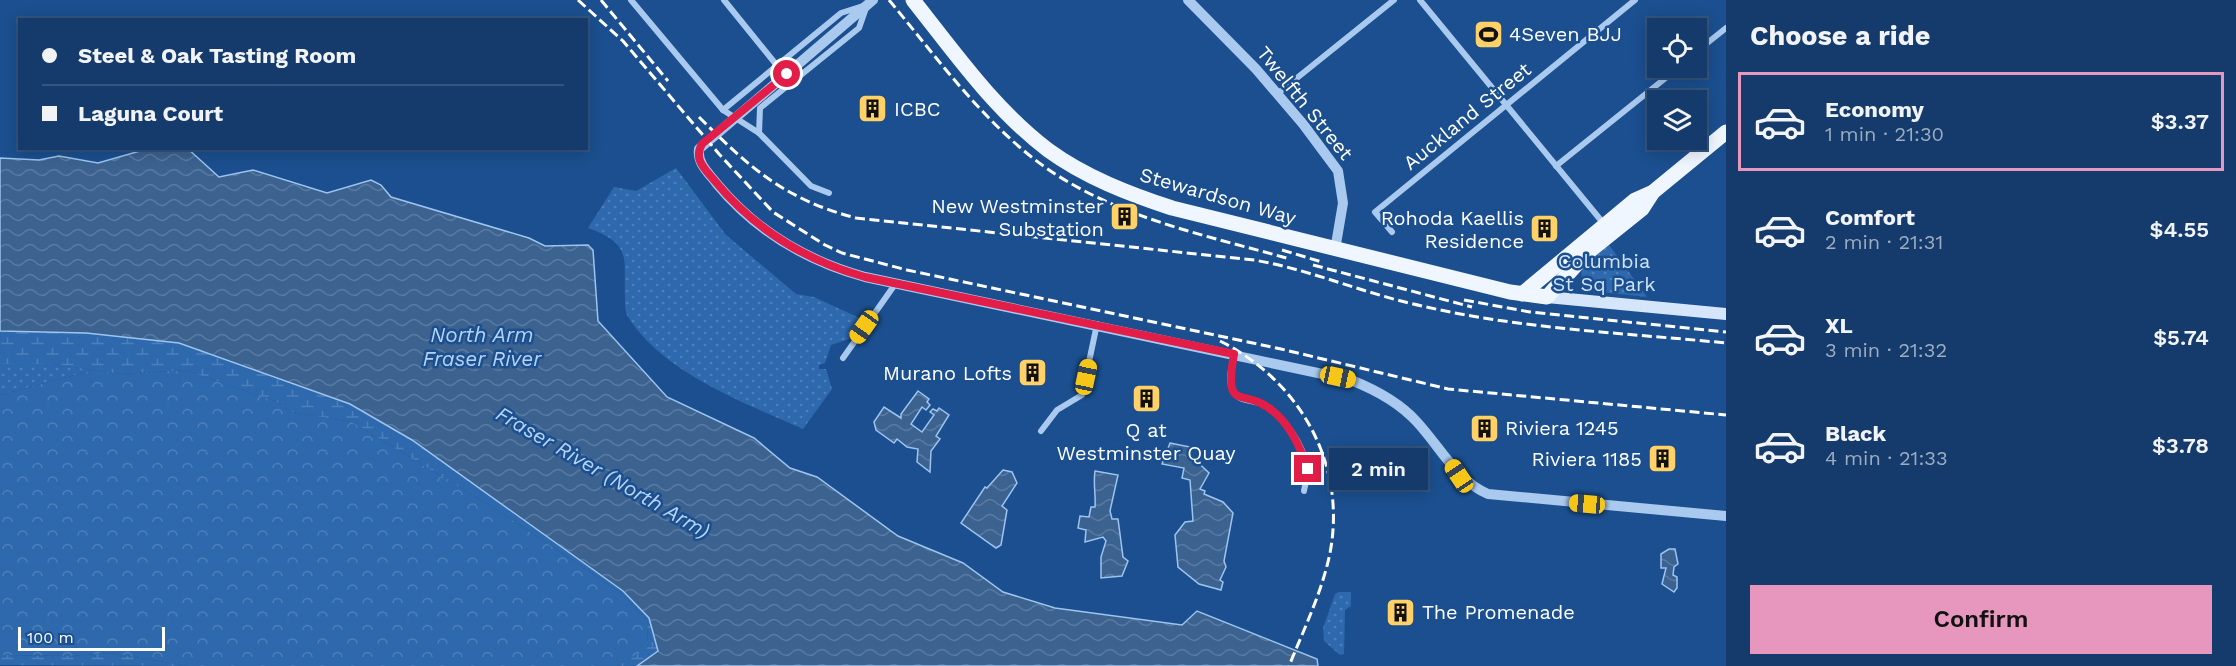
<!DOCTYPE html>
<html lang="en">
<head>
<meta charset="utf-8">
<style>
  :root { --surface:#143b6b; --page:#1d4271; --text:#f1f3f6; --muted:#9dadc1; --line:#33557e; --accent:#e797bd }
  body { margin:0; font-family:"Work Sans",sans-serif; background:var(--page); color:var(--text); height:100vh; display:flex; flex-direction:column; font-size:22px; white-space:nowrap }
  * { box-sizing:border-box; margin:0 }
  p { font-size:20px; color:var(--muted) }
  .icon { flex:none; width:33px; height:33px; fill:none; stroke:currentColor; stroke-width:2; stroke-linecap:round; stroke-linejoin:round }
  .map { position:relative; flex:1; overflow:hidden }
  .drawer { display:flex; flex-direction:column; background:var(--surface); width:510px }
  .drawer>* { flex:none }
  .hud { position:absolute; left:18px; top:18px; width:570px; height:132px; border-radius:0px; box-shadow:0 3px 15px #0003,0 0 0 2px var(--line); display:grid; align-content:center; height:132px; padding:0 24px; background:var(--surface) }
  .tools { position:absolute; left:1647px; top:18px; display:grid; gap:12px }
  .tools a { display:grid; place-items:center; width:60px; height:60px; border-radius:0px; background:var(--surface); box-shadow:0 3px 15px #0003,0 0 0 2px var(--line); font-size:30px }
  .scale { position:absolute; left:18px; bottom:15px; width:147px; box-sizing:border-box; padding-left:6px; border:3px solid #fff; border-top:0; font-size:16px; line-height:21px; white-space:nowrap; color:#fff; -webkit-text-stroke:4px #1b4f8f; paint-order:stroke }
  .end { position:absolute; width:27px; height:27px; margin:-14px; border:8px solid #e11d48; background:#fff; box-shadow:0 0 0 3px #fff }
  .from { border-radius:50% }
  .bubble { position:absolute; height:42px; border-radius:0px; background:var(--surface); box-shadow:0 3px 15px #0003,0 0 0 2px var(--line); font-size:20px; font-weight:600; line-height:42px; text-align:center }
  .car { position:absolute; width:18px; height:36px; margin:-18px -9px; border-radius:8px; box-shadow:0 0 4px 2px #0007; background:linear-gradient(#f5c518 24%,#345 0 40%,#f5c518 0 76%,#345 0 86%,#f5c518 0) }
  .hud b { display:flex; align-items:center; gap:21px; height:57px; font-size:22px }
  .hud b+b { border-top:2px solid var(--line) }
  .hud i { width:15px; height:15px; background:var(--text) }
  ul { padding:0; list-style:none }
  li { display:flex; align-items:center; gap:18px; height:99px; margin:0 12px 9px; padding:0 12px; border:3px solid transparent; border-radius:0px }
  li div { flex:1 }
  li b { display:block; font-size:22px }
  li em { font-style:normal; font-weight:600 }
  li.on { border-color:var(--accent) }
  li>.icon { width:54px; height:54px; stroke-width:1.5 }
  h2 { padding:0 24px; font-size:27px; line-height:72px }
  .button { display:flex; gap:12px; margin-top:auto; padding:12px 24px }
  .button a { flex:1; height:69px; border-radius:0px; background:var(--accent); color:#111; font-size:24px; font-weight:600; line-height:69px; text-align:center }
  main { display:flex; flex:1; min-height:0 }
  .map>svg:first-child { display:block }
  .grass { fill:url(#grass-dots) }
  .forest { fill:url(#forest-crowns) }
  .wetland { fill:url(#wetland-marsh) }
  .water { fill:url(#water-waves); stroke:#9cc4f0; stroke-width:1.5 }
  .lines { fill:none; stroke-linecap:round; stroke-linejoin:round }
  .minor { stroke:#a9c9ee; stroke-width:6 }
  .tertiary { stroke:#a9c9ee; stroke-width:10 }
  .secondary { stroke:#d6e6fa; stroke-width:12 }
  .primary { stroke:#f0f6ff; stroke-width:15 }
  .rail { stroke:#fff; stroke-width:3; stroke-dasharray:10 4.5; stroke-linecap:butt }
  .route { stroke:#e11d48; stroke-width:8 }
  .labels { text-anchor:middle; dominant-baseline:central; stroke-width:5; stroke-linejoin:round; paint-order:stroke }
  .poi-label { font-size:20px; fill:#fff; stroke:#1b4f8f; text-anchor:start }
  .street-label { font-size:20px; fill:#fff; stroke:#1b4f8f }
  .park-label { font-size:20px; fill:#cfe3fa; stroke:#1b4f8f }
  .water-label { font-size:21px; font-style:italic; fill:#b5d3f5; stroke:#1b4f8f }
</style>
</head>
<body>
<main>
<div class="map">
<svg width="1726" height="666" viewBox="0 0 1726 666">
  <defs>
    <pattern id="grass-dots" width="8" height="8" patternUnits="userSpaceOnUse" patternTransform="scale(1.5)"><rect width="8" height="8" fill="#2e69ad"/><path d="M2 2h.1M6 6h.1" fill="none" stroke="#4d80b9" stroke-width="1.8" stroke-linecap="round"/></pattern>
    <pattern id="forest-crowns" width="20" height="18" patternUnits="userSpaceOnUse" patternTransform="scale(1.5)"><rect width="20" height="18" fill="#2e69ad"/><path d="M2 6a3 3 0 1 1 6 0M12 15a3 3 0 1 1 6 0" fill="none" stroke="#4d80b9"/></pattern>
    <pattern id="wetland-marsh" width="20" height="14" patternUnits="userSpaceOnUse" patternTransform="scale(1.5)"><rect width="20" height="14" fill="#2e69ad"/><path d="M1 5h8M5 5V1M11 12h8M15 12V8" fill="none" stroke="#4d80b9"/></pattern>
    <pattern id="water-waves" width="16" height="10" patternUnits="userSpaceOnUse" patternTransform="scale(1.5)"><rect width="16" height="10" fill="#3c6290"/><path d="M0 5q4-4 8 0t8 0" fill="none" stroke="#597aa1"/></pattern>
  </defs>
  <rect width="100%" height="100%" fill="#1b4f8f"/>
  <g class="grass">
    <path d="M 676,168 L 726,235 L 796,294 L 814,297 L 862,319 L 849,339 L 831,345 L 825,363 L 819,365 L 819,369 L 826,369 L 832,389 L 803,429 C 745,403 663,373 628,317 C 625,311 625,306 625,299 C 623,258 634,245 588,228 L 614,187 L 636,191 Z"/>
    <polygon points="1607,242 1647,297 1590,291 1581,285 1582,268"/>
    <polygon points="0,364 52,364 94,370 0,395"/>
    <polygon points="1339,592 1351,592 1351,606 1345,610 1344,654 1340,655 1324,641 1323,628 1335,594"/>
  </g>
  <polygon class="forest" points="94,370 120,374 185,370 275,401 291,412 352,422 505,515 621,593 647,620 648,648 617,666 189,666 109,653 71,656 0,655 0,395"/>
  <g class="wetland">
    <polygon points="27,330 86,333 179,343 350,404 412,440 623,591 649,618 658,651 637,666 617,666 648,647 647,620 621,593 505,515 352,422 291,412 275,401 185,370 120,374 52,364 0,364 0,331"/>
    <polygon points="109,653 189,666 0,665 0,655 71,656"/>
  </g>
  <g class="water">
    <polygon points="147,149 188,149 219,177 253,170 327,193 371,180 381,185 391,197 529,238 545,246 588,245 593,250 598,321 667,397 754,438 790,468 817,477 898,536 963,563 1003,592 1055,608 1182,625 1197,611 1317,659 1318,666 637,666 658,651 649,618 623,591 412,440 350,404 179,343 86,333 0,331 0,158 39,160 59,156 98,163"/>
    <polygon points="918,391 929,399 927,402 930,405 926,410 922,407 911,424 922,432 934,415 930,412 933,409 937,411 939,408 949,415 936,436 940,439 931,451 930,472 917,462 918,449 907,447 897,439 894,443 876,430 874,422 884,407 901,418 901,414"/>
    <polygon points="1170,443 1190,447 1188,453 1209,473 1200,489 1205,491 1204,494 1223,502 1233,513 1224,561 1226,567 1220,580 1223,582 1221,590 1199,584 1178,567 1175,535 1185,522 1193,521 1190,480 1182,478 1184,468 1162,464"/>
    <polygon points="1003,470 1012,472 1017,483 1002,506 1007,510 1001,545 996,548 961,523 985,487 987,488"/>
    <path d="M 1095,471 L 1118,475 L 1110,511 L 1112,519 L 1118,519 L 1123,557 L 1128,561 L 1122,576 L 1101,578 L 1101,557 L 1106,541 L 1103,537 L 1085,542 L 1086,530 L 1078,528 L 1080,516 L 1089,517 L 1091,507 L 1095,507 C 1096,494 1093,484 1095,471 Z"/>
    <polygon points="1669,549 1675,549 1678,564 1674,567 1673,575 1677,577 1677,588 1674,592 1662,584 1666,568 1661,568 1661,554"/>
  </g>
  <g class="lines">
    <g class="minor">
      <polyline points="631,0 723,110 759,133 811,186 829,193"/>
      <polyline points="724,0 787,78"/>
      <polyline points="1420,0 1604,224"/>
      <polyline points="1696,52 1726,28"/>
      <polyline points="1277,94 1394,0"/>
      <polyline points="723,110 841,13 863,6"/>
      <polyline points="759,133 760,108 859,28 866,8"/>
      <polyline points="1556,166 1678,68"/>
      <polyline points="1392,232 1375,212 1635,0"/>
      <path d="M 1234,355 C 1232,367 1227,379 1233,391 C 1239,402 1252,400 1262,404 C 1283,414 1304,445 1307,468 C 1309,474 1305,484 1304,491"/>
      <polyline points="843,358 896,283"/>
      <polyline points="1041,431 1057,410 1082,395 1097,324"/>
    </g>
    <g class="tertiary">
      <path d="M 873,0 L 699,149 C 697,164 709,173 717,184 C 756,231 807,261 865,277 L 1351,380 C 1376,390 1399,402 1417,422 C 1441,448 1456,480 1488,494 L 1726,516"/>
      <polyline points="1188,0 1256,69 1303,124 1338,171 1343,203 1335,250"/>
    </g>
    <polyline class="secondary" points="1547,297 1726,314"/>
    <g class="primary">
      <path d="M 913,0 C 955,53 994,109 1048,150 C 1085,177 1129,194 1172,208 L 1510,292 L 1547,297 L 1587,253 L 1642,209 L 1653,192"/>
      <polyline points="1522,294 1635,200 1653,192 1726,132"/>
    </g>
    <g class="rail">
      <polyline points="578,0 623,41 719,154 773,212 825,245 842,253 907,270 1281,349 1448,389 1726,415"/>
      <polyline points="601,0 668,81"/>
      <path d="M 889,0 C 933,53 975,111 1029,155 C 1103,215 1201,234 1290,259"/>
      <path d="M 699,117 C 750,168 784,199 856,218 L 1254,260 C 1312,270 1365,294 1422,306 C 1521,329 1625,333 1726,343"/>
      <polyline points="1282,250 1322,262"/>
      <polyline points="1313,265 1472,307"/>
      <polyline points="1464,300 1530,312 1726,332"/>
      <path d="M 1220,341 C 1300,381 1347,464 1330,553 C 1322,592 1304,629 1289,666"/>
    </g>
  </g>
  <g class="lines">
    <path class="route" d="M 787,74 L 702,144 C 693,159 705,169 714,180 C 754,229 804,260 865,277 L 1234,354 C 1223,416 1244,385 1274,412 C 1291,426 1301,449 1308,469"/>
  </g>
  <defs>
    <symbol id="stadium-square" viewBox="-11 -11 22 22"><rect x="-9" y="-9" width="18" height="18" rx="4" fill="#ffd166" stroke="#1b4f8f"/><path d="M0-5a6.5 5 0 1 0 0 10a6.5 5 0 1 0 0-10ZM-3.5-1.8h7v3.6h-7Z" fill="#111"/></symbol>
    <symbol id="building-square" viewBox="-11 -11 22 22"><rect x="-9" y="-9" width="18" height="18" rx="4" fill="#ffd166" stroke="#1b4f8f"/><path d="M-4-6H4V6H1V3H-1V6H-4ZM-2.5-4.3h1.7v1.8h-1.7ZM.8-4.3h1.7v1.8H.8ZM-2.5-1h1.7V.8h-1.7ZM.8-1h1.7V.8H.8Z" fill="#111"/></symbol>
  </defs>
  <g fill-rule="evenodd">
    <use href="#stadium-square" x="1472" y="18" width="33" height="33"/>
    <use href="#building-square" x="856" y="92" width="33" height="33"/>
    <use href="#building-square" x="1108" y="200" width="33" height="33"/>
    <use href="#building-square" x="1528" y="212" width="33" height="33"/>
    <use href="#building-square" x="1016" y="356" width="33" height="33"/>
    <use href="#building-square" x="1130" y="382" width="33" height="33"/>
    <use href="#building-square" x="1468" y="412" width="33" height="33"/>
    <use href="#building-square" x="1646" y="442" width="33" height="33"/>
    <use href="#building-square" x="1384" y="596" width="33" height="33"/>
  </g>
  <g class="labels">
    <g class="poi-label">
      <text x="1509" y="34">4Seven BJJ</text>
      <text x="894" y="109">ICBC</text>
      <text x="1104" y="206" text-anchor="end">New Westminster<tspan x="1104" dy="23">Substation</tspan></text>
      <text x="1524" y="218" text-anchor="end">Rohoda Kaellis<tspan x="1524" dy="23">Residence</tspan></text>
      <text x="1012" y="373" text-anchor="end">Murano Lofts</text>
      <text x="1505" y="428">Riviera 1245</text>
      <text x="1146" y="430" text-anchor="middle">Q at<tspan x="1146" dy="23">Westminster Quay</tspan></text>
      <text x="1642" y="459" text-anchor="end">Riviera 1185</text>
      <text x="1422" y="612">The Promenade</text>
    </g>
    <g class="street-label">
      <text transform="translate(1305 103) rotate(51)">Twelfth Street</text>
      <text transform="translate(1467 116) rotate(-39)">Auckland Street</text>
      <text transform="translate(1218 196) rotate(16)">Stewardson Way</text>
    </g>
    <g class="park-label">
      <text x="1604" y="261">Columbia<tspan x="1604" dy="23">St Sq Park</tspan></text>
    </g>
    <g class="water-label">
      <text x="482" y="334">North Arm<tspan x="482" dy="24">Fraser River</tspan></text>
      <text transform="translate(603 472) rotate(30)">Fraser River (North Arm)</text>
    </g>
  </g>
</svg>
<div class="tools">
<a><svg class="icon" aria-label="locate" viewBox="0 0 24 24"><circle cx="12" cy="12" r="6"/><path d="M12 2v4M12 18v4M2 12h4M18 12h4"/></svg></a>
<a><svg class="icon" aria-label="layers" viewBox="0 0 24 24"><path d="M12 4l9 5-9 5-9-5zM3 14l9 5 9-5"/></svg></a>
</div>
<div class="scale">100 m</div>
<i class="end from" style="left:787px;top:74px"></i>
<i class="end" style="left:1308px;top:469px"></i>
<div class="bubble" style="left:1329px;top:448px;width:99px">2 min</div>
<i class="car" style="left:864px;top:327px;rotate:215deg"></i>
<i class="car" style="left:1086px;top:377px;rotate:12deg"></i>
<i class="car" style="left:1338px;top:377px;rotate:102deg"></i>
<i class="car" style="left:1459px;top:476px;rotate:326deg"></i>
<i class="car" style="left:1587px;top:504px;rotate:275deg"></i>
<div class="hud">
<b><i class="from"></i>Steel &amp; Oak Tasting Room</b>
<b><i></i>Laguna Court</b>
</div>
</div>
<section class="drawer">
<h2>Choose a ride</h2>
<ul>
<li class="on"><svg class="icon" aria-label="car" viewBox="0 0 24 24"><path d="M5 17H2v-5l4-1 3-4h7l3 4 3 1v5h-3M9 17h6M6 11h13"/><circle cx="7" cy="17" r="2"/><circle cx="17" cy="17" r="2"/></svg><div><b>Economy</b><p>1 min · 21:30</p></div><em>$3.37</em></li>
<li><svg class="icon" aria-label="car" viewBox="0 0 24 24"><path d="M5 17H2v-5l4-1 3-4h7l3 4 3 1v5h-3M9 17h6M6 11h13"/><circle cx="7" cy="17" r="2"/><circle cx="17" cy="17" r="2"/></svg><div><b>Comfort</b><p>2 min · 21:31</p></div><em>$4.55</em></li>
<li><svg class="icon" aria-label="car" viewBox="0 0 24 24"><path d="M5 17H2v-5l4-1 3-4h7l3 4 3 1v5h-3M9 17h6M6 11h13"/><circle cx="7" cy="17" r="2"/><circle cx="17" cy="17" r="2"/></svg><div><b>XL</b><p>3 min · 21:32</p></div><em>$5.74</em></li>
<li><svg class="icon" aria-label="car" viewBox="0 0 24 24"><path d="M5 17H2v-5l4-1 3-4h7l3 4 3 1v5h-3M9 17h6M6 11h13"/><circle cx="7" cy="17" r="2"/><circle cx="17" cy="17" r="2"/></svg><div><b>Black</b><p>4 min · 21:33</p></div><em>$3.78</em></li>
</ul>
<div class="button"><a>Confirm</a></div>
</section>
</main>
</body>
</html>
